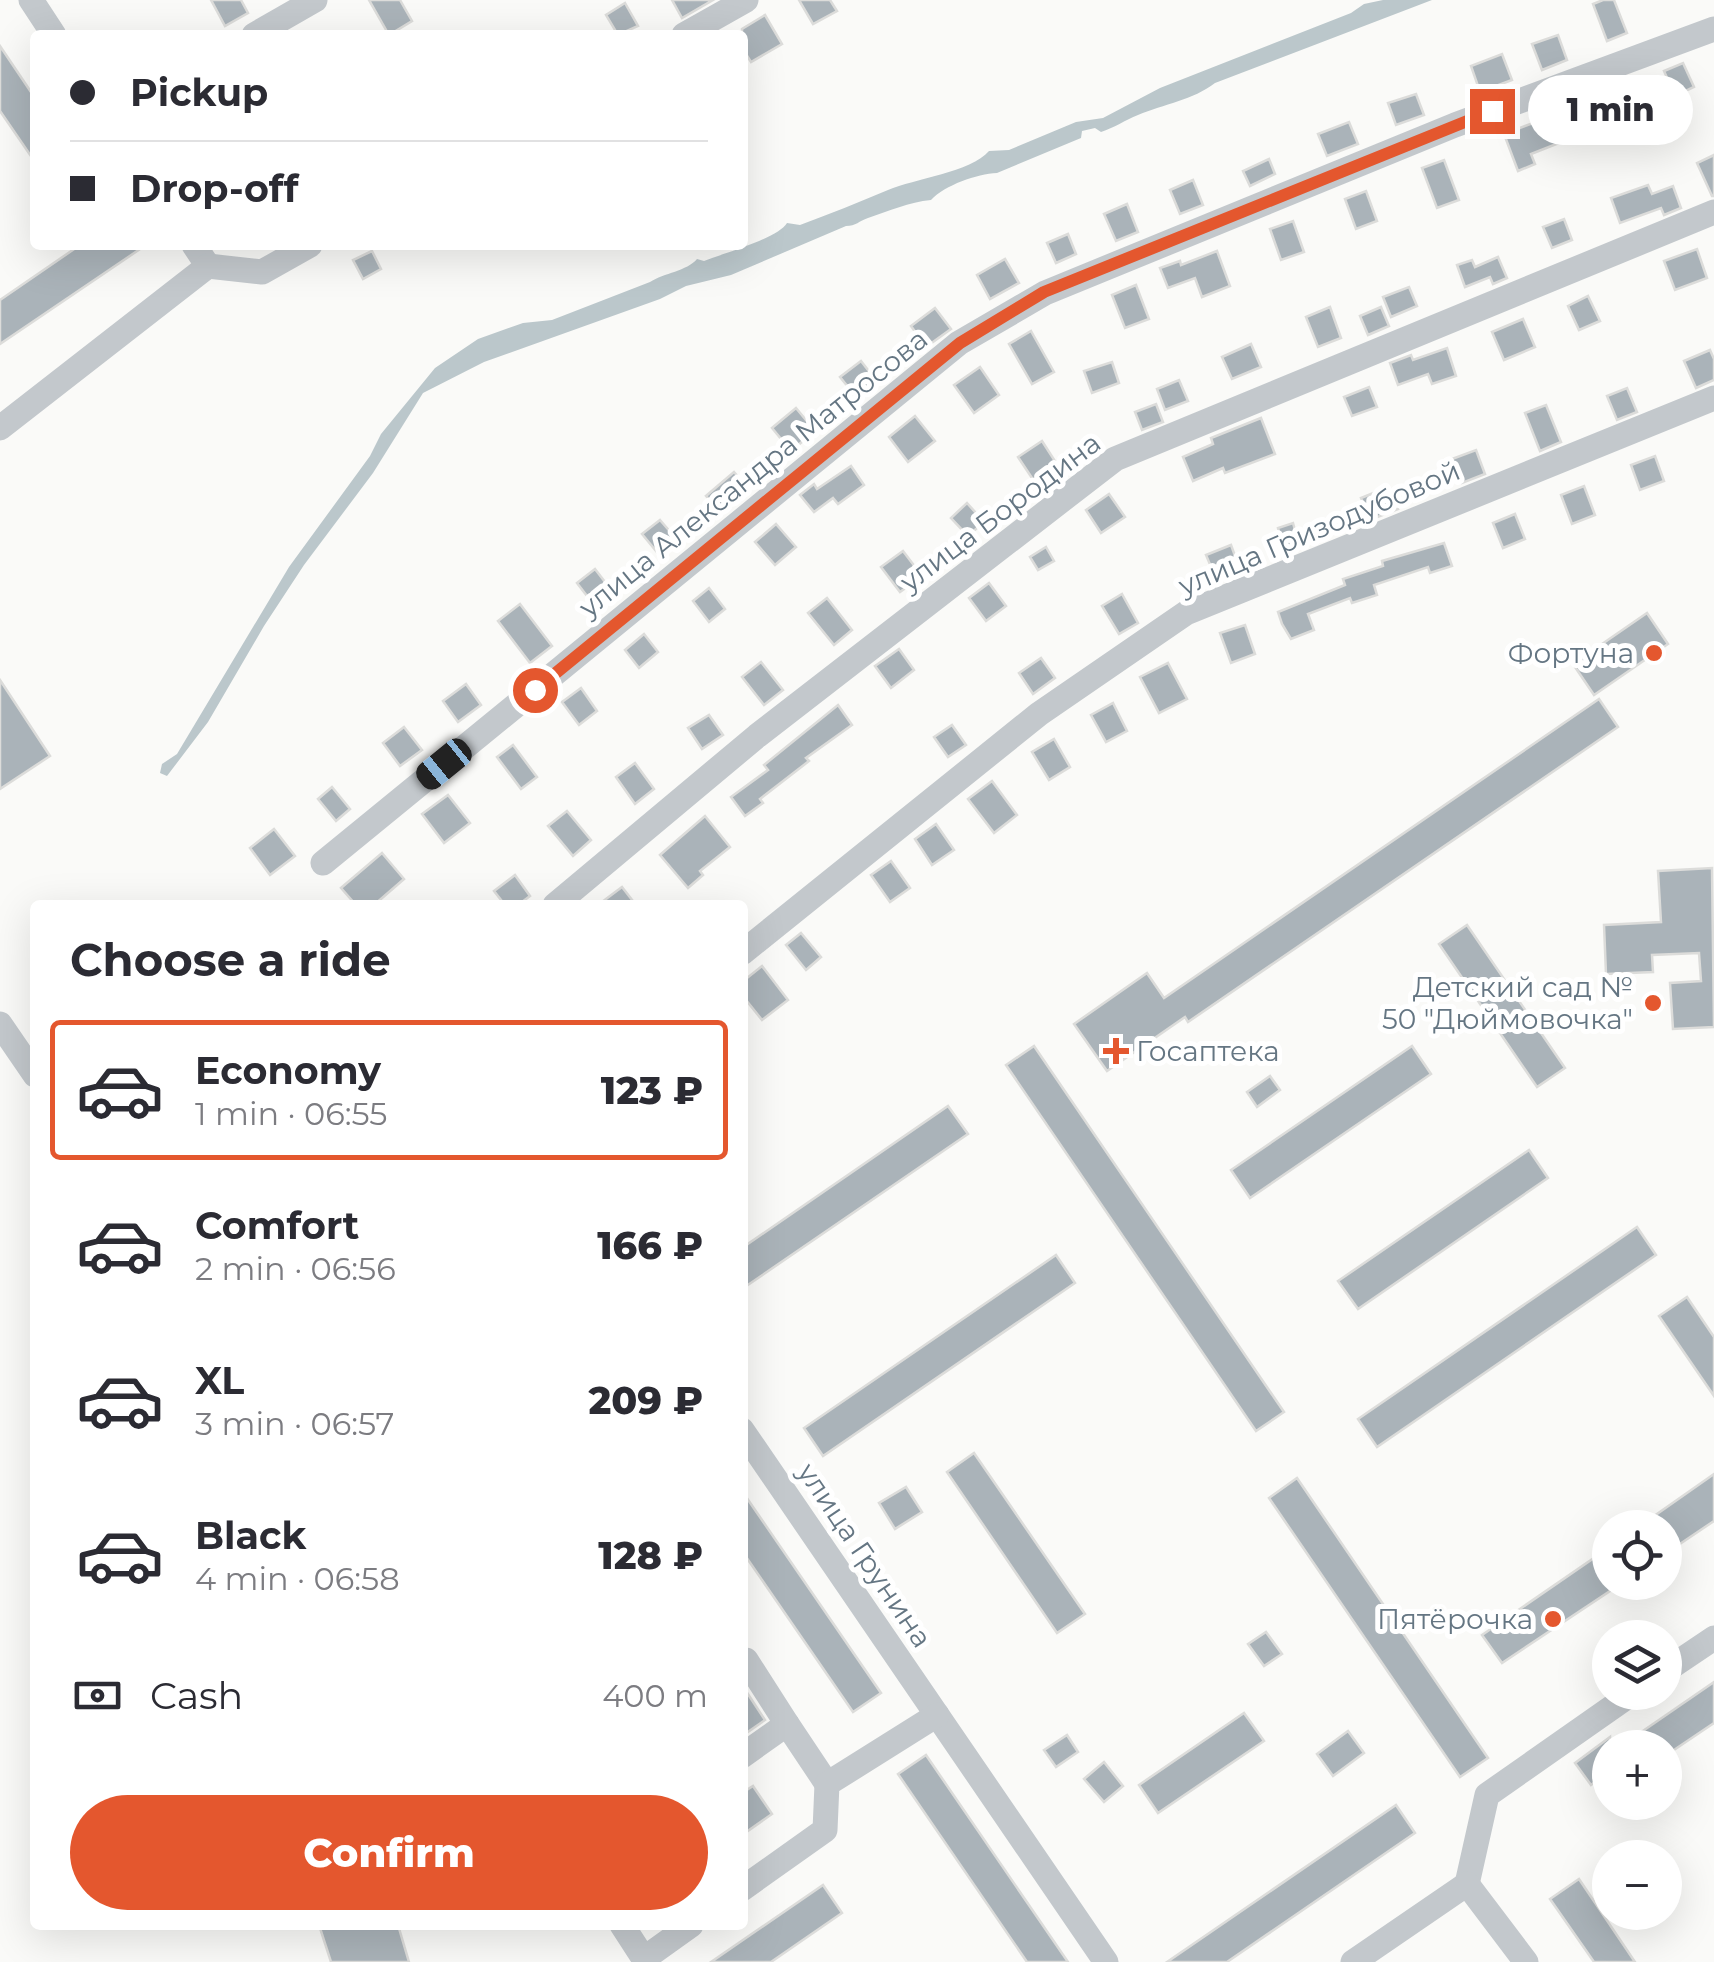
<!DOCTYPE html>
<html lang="en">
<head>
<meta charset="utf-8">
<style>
  :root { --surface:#fff; --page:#f2f2f3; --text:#2b2b33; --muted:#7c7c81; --line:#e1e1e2; --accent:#e4572e }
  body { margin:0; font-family:Montserrat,sans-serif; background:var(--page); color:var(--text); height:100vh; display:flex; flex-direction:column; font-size:38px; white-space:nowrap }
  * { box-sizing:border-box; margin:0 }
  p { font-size:32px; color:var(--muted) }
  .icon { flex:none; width:55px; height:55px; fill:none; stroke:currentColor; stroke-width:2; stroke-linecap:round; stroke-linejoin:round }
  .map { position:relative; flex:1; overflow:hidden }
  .sheet { position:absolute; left:30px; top:900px; width:718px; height:1030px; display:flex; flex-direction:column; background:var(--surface); border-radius:10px; box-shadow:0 10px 40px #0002 }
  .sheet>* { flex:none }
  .guide { position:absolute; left:30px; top:30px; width:718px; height:220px; border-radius:10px; box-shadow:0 10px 40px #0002; display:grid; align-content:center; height:220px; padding:0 40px; background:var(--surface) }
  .tools { position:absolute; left:1592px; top:1510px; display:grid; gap:20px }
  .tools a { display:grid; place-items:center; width:90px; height:90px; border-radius:50%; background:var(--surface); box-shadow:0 10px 40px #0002; font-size:50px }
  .end { position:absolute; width:45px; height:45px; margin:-22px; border:12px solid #e4572e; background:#fff; box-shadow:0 0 0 5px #fff }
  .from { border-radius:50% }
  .bubble { position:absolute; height:70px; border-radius:35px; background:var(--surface); box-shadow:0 10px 40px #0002; font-size:32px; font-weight:800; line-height:70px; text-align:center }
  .car { position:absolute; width:30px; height:60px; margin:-30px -15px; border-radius:12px; box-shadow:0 0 8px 2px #0007; background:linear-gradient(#222 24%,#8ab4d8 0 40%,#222 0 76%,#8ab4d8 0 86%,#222 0) }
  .guide b { display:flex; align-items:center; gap:35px; height:95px; font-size:38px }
  .guide b+b { border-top:2px solid var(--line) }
  .guide i { width:25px; height:25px; background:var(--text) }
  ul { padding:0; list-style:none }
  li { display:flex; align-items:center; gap:30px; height:140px; margin:0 20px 15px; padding:0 20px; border:5px solid transparent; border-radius:10px }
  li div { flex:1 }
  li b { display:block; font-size:38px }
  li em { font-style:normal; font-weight:800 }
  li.current { border-color:var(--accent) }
  li>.icon { width:90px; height:90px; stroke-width:1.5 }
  h2 { padding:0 40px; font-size:45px; line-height:120px }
  .pay { display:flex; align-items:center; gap:25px; height:110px; padding:0 40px; font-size:38px }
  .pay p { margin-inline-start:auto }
  .primary-button { display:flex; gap:20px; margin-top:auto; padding:20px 40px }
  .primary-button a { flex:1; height:115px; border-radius:60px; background:var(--accent); color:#fff; font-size:40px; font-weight:800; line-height:115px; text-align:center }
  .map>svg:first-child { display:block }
  .water { fill:#bbc7cb }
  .building { fill:#aab3b9; stroke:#dcdcda; stroke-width:2.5 }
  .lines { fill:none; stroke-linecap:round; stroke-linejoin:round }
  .minor { stroke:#c3c8cc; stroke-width:25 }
  .route { stroke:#e4572e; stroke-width:12 }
  .poi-dot { fill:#e4572e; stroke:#fff; stroke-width:4 }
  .labels { text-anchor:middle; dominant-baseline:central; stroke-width:10; stroke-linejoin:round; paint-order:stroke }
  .street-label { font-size:28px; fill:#657683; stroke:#fff }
  .poi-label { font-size:28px; fill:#657683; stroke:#fff; text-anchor:end }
</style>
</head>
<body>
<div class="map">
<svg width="1714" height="1962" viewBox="0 0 1714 1962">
  <rect width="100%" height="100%" fill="#fafaf8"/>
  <path class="water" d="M 1383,0 L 1432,0 L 1215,83 C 1193,100 1164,104 1138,115 C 1125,120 1114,128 1101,132 L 1095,128 L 1082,131 L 1081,138 L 997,173 C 977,174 945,185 931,200 C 909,202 889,211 868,218 C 859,221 856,226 846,226 L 731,275 L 686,286 L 660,299 L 484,362 L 423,393 L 373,473 L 304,565 L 264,626 L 208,722 L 167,776 L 160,773 L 162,764 L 177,754 L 289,567 L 370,456 L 381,434 L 435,368 L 478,339 L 523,323 L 552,320 L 650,282 C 664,273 687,271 697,259 L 704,261 C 724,253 777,239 787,223 L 800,225 C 830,214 859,202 888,190 C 914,179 971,172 989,151 L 1009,150 L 1076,122 L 1103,118 L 1160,88 L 1351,13 L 1364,4 Z"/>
  <g class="building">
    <polygon points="211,0 241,0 248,13 225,26"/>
    <polygon points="369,0 400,0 412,21 389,35"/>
    <polygon points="672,0 713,0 682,18"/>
    <polygon points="799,0 830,0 837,11 813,24"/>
    <polygon points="1603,0 1614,0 1627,33 1607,41 1593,4"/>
    <polygon points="625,3 638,26 618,35 606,15"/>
    <polygon points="765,15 782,44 751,62 742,48 742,29"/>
    <polygon points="1558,35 1567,60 1542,70 1532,44"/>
    <polygon points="0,46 35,98 35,162 0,111"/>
    <polygon points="1502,54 1512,80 1480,92 1471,66"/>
    <polygon points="1683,63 1694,87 1675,96 1664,71"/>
    <polygon points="1628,86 1638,113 1612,123 1610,118 1589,126 1581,103"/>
    <polygon points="1416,94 1424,115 1396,125 1388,103"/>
    <polygon points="1549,117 1559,143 1531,154 1535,164 1518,171 1504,134"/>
    <polygon points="1349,122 1358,144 1327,156 1318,134"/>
    <polygon points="1714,155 1714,196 1712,196 1697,163"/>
    <polygon points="1269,159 1275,174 1250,186 1243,171"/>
    <polygon points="1444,160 1459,200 1437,208 1422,168"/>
    <polygon points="1193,180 1203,205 1180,214 1170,190"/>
    <polygon points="1648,185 1652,194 1673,186 1681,208 1664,215 1661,208 1620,223 1611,198"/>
    <polygon points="1366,191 1377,221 1356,229 1345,199"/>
    <polygon points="1127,204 1138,232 1116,241 1104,214"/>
    <polygon points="1564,219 1572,240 1552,248 1543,227"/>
    <polygon points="1293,221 1304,252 1281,260 1270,229"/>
    <polygon points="1068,234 1076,254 1056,263 1047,243"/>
    <polygon points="80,245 146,245 0,344 0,300"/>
    <polygon points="1697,249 1707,278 1675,290 1664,261"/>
    <polygon points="372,251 381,269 363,279 353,260"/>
    <polygon points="1217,251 1230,286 1202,297 1195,278 1168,288 1160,268 1180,261 1181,265"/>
    <polygon points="1498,257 1507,278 1493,284 1490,277 1465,287 1457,265 1472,260 1475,267"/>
    <polygon points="1005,259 1019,283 990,299 977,275"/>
    <polygon points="1136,285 1149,319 1125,328 1112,295"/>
    <polygon points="1409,287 1417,306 1391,317 1383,297"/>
    <polygon points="1588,296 1600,321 1579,330 1568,306"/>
    <polygon points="1330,307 1341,338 1318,347 1306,317"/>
    <polygon points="1381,307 1389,326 1368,335 1360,316"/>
    <polygon points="935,308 951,329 926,347 911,326"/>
    <polygon points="1523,319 1535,347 1504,360 1492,332"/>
    <polygon points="1031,331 1054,372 1032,384 1009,344"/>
    <polygon points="1251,344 1261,367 1232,379 1222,357"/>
    <polygon points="1447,348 1456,376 1432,384 1428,374 1398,385 1390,363 1411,355 1413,360"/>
    <polygon points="1710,350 1714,359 1714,380 1696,388 1684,361"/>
    <polygon points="861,361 878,383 857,398 840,377"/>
    <polygon points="1112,362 1119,383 1092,393 1084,371"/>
    <polygon points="980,367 999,395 974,413 954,385"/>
    <polygon points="1179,380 1188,401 1165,410 1157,389"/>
    <polygon points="1369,387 1377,407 1352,416 1344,397"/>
    <polygon points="1627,388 1637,412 1617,420 1607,396"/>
    <polygon points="1156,404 1163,422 1142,430 1135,412"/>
    <polygon points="1546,405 1561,442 1540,451 1525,413"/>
    <polygon points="796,408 815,431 791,451 772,428"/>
    <polygon points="915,416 935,441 908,462 889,437"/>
    <polygon points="1261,418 1275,454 1225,473 1223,468 1193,481 1183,457 1213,444 1211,438"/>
    <polygon points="1042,441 1062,472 1038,487 1018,457"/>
    <polygon points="1476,450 1485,474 1462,483 1452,459"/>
    <polygon points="1655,456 1664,481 1640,490 1631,465"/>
    <polygon points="851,466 864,485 838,504 833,498 814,512 800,495 814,484 817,489"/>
    <polygon points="734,472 748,488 720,512 706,496"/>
    <polygon points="1584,486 1595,515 1572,524 1561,495"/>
    <polygon points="1388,487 1398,509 1370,520 1361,498"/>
    <polygon points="1109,494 1125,517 1101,533 1086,510"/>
    <polygon points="967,503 984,522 968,536 951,518"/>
    <polygon points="1515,514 1525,539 1503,548 1493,523"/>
    <polygon points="660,520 679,542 661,557 642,534"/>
    <polygon points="1293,523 1300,548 1285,553 1278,528"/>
    <polygon points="776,524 796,547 775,565 755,542"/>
    <polygon points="1444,543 1452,566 1430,573 1428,567 1374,585 1377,595 1352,603 1350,598 1308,614 1314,630 1291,639 1282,624 1278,612 1345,585 1343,579 1383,566 1382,561"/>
    <polygon points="1231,545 1241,572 1217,581 1206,555"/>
    <polygon points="1046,547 1054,561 1038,570 1030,557"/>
    <polygon points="903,551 922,576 900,592 881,567"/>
    <polygon points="595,569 615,595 597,609 577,583"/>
    <polygon points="989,583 1006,606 986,621 969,598"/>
    <polygon points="709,588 725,609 709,622 693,601"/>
    <polygon points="1122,594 1138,623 1119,634 1102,606"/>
    <polygon points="827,598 852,630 834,645 808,613"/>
    <polygon points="520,604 552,646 530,663 498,621"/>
    <polygon points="1647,613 1668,644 1594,695 1573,664"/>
    <polygon points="1245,625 1255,654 1231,663 1220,633"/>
    <polygon points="644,634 658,652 639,668 625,650"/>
    <polygon points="899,649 914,670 891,688 875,666"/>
    <polygon points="1041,658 1055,678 1033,694 1019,673"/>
    <polygon points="761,662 783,690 764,705 742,677"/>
    <polygon points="1168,663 1187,699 1159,713 1140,677"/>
    <polygon points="0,680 50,756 0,789"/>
    <polygon points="466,684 481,705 458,722 443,701"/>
    <polygon points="581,688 597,711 579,725 562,702"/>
    <polygon points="1599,699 1618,727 1188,1022 1185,1017 1107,1071 1074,1024 1147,973 1164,998"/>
    <polygon points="1113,703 1127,731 1106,742 1091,715"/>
    <polygon points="838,705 852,725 806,758 809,761 760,799 763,803 745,816 731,797 768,770 764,765"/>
    <polygon points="709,715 723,735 702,749 688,728"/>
    <polygon points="952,725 966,745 948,757 934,737"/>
    <polygon points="404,727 422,750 400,766 383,743"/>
    <polygon points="1054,739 1070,767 1049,780 1032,752"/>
    <polygon points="513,745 537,777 521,789 497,757"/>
    <polygon points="635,763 654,789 635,804 616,777"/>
    <polygon points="992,781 1017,815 994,833 968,799"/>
    <polygon points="332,787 350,809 336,821 318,799"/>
    <polygon points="448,795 470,823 444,843 422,814"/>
    <polygon points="567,811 591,840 573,856 548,826"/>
    <polygon points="705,816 730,847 700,871 703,875 688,888 660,855"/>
    <polygon points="936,824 954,850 932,865 915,839"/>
    <polygon points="274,829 295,856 270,875 250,848"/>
    <polygon points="382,853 404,879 374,905 356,905 341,888"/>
    <polygon points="891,861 910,888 890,902 871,875"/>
    <polygon points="1712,868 1714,1027 1673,1029 1670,983 1701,981 1699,953 1652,955 1653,972 1606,974 1604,925 1661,922 1658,871"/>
    <polygon points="515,875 530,896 518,905 505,905 494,891"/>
    <polygon points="622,887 636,905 598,905"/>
    <polygon points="1467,925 1565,1068 1537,1087 1439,944"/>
    <polygon points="801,933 821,957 806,970 786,945"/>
    <polygon points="762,966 788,1000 762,1020 742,995 742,982"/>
    <polygon points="1034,1046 1284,1412 1256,1431 1006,1065"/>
    <polygon points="1412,1046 1431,1074 1250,1198 1231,1170"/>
    <polygon points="1270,1076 1280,1090 1257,1107 1247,1092"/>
    <polygon points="948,1106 968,1134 742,1289 742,1248"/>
    <polygon points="1529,1150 1548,1178 1358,1309 1338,1281"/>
    <polygon points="1637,1227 1656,1255 1377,1447 1358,1419"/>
    <polygon points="1056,1255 1075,1283 823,1456 804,1428"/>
    <polygon points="1687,1297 1714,1337 1714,1396 1659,1316"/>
    <polygon points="974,1453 1085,1614 1057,1633 947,1472"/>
    <polygon points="1714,1474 1714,1521 1665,1554 1665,1528 1637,1528"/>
    <polygon points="1297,1478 1488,1758 1460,1777 1269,1498"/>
    <polygon points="906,1487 922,1512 895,1529 879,1503"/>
    <polygon points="742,1491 881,1693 853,1712 742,1551"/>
    <polygon points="1610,1547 1610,1591 1502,1663 1482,1635"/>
    <polygon points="1266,1632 1282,1654 1264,1666 1248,1644"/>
    <polygon points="1714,1682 1714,1723 1665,1756 1665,1748 1646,1748 1637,1735"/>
    <polygon points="742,1685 765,1720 742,1736"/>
    <polygon points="1244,1713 1264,1741 1158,1813 1139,1785"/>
    <polygon points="1348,1731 1364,1753 1333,1776 1317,1754"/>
    <polygon points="1067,1735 1078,1752 1056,1767 1044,1750"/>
    <polygon points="1610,1737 1610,1771 1591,1785 1575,1763"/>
    <polygon points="926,1755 1068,1962 1027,1962 898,1774"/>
    <polygon points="1104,1762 1123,1786 1104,1802 1084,1779"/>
    <polygon points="753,1786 772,1814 742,1835 742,1793"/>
    <polygon points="1396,1805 1415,1833 1227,1962 1167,1962"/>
    <polygon points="1579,1879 1635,1962 1594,1962 1550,1899"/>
    <polygon points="823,1885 842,1913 771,1962 711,1962"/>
    <polygon points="319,1925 398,1925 409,1962 331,1962"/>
  </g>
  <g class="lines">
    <g class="minor">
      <polyline points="31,0 54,35"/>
      <polyline points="254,35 315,0"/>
      <polyline points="684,35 746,0"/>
      <polyline points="194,245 208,266"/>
      <polyline points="208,266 262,272 310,245"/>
      <polyline points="0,428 208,266"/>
      <polyline points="323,863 959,343 1045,293 1455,125 1714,29"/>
      <polyline points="555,905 757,736 1115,459 1714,212"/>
      <polyline points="742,953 1039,714 1186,613 1714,398"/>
      <polyline points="0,1024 35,1075"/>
      <polyline points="742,1430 1106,1962"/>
      <polyline points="742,1662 746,1660 787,1724"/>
      <polyline points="1665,1671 1714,1638"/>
      <polyline points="742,1756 787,1724 827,1784"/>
      <polyline points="1467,1884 1487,1795 1634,1692"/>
      <polyline points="742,1889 825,1830 827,1784 937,1715"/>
      <polyline points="622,1925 646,1962"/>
      <polyline points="645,1958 691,1925"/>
      <polyline points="1353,1962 1467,1884 1526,1962"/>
    </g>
  </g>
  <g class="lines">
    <polyline class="route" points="535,690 960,343 1044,292 1492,111"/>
  </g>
  <g class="poi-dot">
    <circle cx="1654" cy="653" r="10"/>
    <circle cx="1653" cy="1003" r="10"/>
    <path d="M1111 1036h10v10h10v10h-10v10h-10v-10h-10v-10h10z"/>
    <circle cx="1553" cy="1619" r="10"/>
  </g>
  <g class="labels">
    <g class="street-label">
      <text transform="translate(753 473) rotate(-39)">улица Александра Матросова</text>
      <text transform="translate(1000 512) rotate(-37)">улица Бородина</text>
      <text transform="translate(1319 528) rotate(-23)">улица Гризодубовой</text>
      <text transform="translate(865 1555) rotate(56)">улица Грунина</text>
    </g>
    <g class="poi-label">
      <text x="1634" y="653">Фортуна</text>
      <text x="1633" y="987">Детский сад №<tspan x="1633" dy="32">50 "Дюймовочка"</tspan></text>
      <text x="1136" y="1051" text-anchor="start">Госаптека</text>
      <text x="1533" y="1619">Пятёрочка</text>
    </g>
  </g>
</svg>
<div class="tools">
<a><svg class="icon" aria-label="locate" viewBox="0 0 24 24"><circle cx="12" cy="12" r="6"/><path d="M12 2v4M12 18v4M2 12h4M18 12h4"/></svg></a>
<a><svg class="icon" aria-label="layers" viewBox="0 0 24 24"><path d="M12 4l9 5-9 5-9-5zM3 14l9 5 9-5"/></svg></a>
<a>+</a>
<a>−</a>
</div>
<i class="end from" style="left:535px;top:690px"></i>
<i class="end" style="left:1492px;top:111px"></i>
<div class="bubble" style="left:1528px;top:75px;width:165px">1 min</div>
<i class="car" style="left:444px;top:764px;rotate:231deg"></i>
<div class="guide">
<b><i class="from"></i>Pickup</b>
<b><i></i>Drop-off</b>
</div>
<section class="sheet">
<h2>Choose a ride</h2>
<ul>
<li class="current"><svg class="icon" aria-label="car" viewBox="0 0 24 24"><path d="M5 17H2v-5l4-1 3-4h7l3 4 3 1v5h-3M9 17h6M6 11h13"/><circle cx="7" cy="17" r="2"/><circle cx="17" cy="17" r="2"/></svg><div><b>Economy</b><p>1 min · 06:55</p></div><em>123 ₽</em></li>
<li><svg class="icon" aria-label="car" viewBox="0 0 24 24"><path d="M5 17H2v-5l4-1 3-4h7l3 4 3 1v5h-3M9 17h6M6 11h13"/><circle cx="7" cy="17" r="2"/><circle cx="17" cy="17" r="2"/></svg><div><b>Comfort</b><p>2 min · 06:56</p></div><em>166 ₽</em></li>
<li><svg class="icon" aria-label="car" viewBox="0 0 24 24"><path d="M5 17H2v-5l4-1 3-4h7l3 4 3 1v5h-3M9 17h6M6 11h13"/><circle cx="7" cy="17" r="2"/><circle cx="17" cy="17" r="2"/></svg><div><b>XL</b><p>3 min · 06:57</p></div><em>209 ₽</em></li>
<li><svg class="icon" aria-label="car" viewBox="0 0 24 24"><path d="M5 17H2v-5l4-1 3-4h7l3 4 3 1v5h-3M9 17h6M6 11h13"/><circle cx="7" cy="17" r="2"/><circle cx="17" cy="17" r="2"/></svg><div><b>Black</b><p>4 min · 06:58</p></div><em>128 ₽</em></li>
</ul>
<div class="pay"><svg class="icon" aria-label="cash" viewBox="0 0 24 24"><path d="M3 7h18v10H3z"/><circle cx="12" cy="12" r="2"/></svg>Cash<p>400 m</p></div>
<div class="primary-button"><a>Confirm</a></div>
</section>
</div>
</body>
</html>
